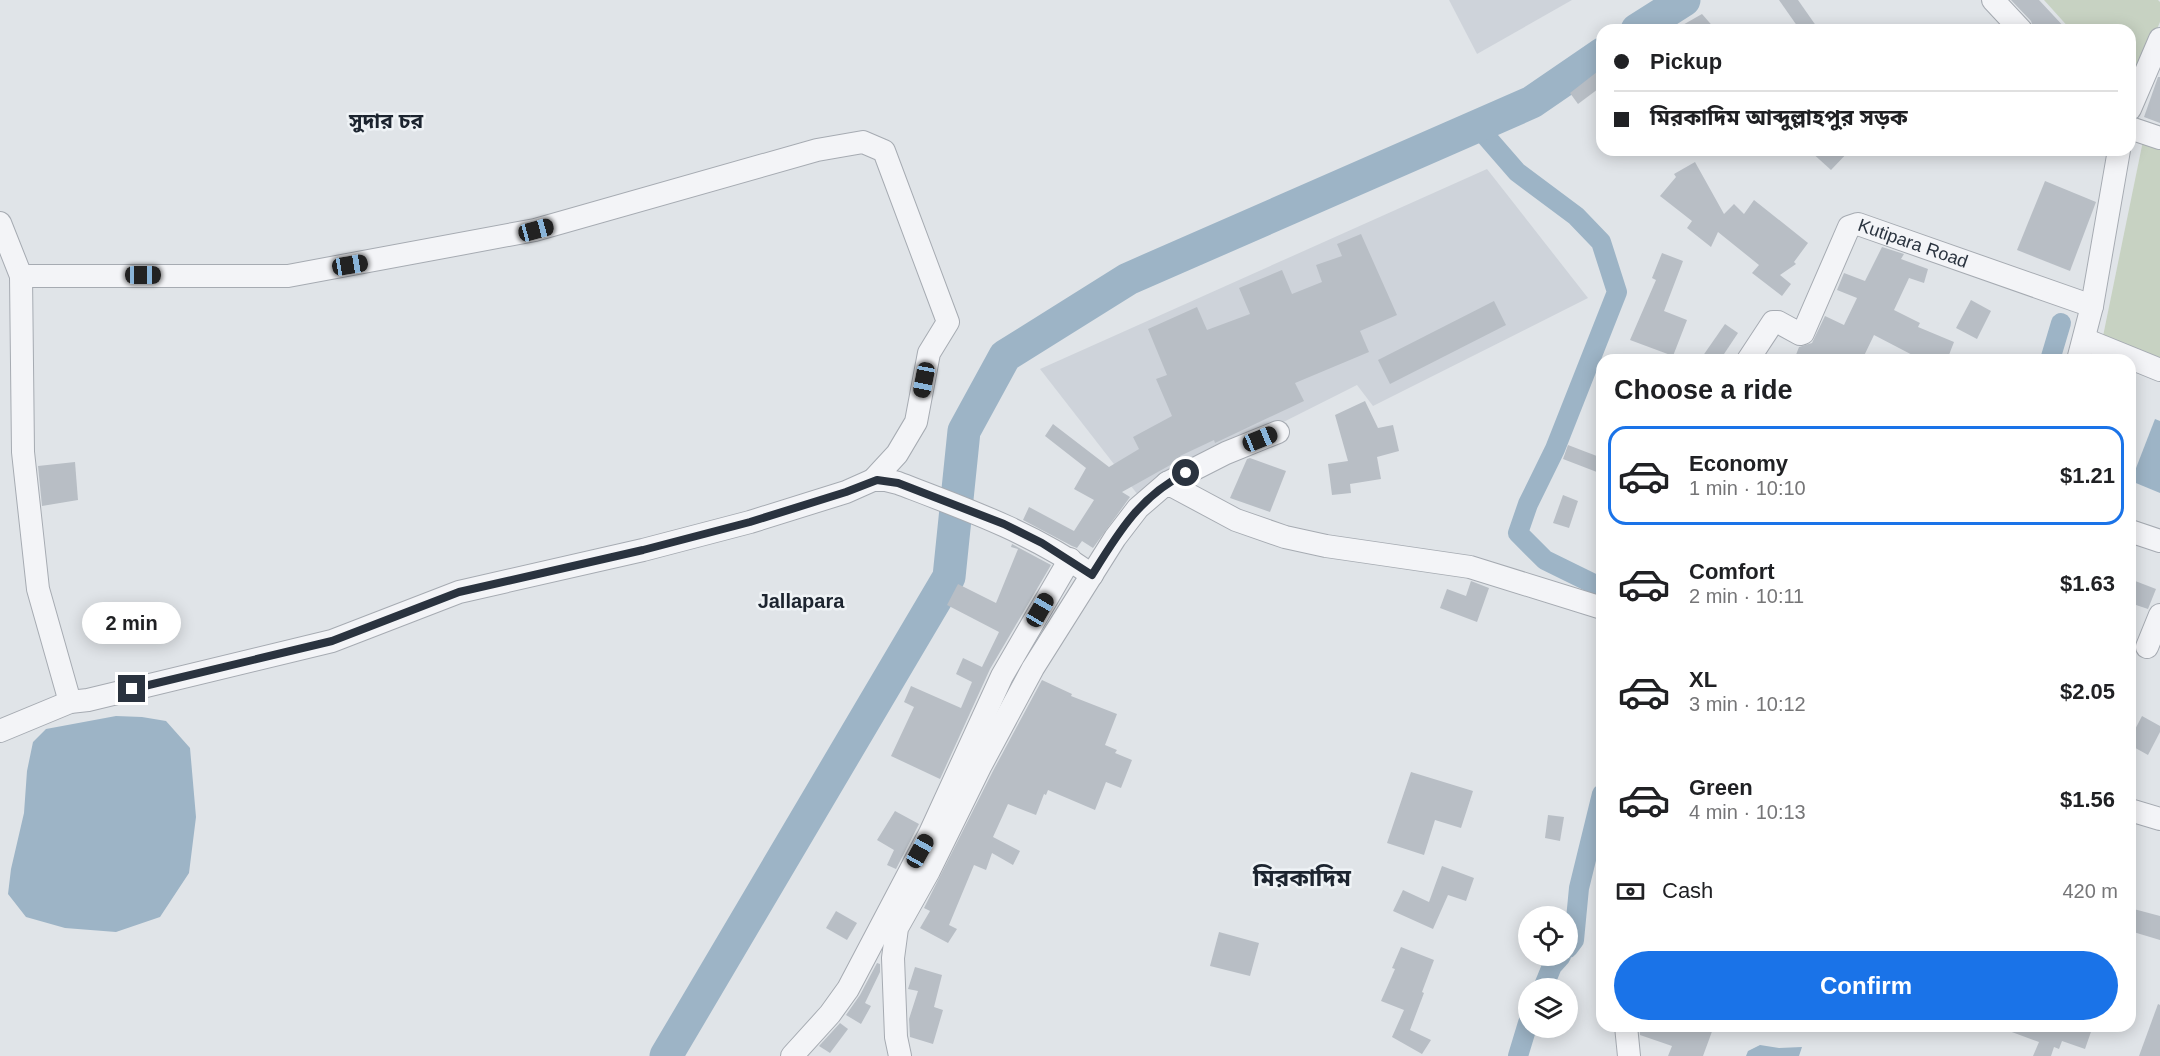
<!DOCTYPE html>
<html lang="en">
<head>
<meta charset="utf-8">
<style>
  :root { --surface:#fff; --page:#f6f6f6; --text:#202124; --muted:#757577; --line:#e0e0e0; --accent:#1a73e8 }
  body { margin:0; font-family:Helvetica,"Noto Sans Bengali",sans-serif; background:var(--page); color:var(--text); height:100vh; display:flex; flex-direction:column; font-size:22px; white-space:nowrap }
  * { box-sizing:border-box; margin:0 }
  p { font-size:20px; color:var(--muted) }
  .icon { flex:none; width:33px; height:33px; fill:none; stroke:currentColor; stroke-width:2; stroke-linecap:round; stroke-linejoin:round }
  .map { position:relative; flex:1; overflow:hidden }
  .details { position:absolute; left:1596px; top:354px; width:540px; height:678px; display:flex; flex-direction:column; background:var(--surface); border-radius:18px; box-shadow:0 3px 15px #0003 }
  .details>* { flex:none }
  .banner { position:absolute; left:1596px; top:24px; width:540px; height:132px; border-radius:18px; box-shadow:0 3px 15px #0003; display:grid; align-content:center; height:132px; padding:0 18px; background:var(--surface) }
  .buttons { position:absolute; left:1518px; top:906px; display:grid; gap:12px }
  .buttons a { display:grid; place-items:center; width:60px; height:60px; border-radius:50%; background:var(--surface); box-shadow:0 3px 15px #0003; font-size:30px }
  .end { position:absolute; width:27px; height:27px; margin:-14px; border:8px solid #2a333f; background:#fff; box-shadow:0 0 0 3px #fff }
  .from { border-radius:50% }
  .bubble { position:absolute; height:42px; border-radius:21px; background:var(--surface); box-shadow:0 3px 15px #0003; font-size:20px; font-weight:600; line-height:42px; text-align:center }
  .car { position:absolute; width:18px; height:36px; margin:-18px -9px; border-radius:8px; box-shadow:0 0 4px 2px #0007; background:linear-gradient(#222 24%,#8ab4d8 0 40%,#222 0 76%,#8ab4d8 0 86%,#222 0) }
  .banner b { display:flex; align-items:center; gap:21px; height:57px; font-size:22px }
  .banner b+b { border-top:2px solid var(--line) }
  .banner i { width:15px; height:15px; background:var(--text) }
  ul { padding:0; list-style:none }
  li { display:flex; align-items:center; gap:18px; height:99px; margin:0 12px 9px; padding:0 6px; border:3px solid transparent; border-radius:18px }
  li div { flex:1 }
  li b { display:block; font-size:22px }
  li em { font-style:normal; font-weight:600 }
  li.current { border-color:var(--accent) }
  li>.icon { width:54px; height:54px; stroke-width:1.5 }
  h2 { padding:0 18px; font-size:27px; line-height:72px }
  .pay { display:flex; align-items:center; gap:15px; height:66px; padding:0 18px; font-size:22px }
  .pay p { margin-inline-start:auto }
  .primary-button { display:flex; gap:12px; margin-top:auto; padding:12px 18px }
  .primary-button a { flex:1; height:69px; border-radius:36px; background:var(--accent); color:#fff; font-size:24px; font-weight:600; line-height:69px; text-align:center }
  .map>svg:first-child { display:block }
  .built { fill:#ced3da }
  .green { fill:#c7d2c2 }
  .water { fill:#9db4c6 }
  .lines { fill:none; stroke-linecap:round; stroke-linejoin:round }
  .canal { stroke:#9db4c6; stroke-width:20 }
  .river { stroke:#9db4c6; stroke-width:33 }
  .building { fill:#b8bec5 }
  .street-casing { stroke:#a6abb2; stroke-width:24 }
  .street { stroke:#f3f4f7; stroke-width:22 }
  .route { stroke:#2a333f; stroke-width:8 }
  .labels { text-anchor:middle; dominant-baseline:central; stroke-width:5; stroke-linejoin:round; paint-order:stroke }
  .street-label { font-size:18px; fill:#2a333f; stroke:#eff3f6 }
  .neighbourhood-label { font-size:20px; font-weight:bold; fill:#1c242f; stroke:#eff3f6 }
  .quarter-label { font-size:21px; font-weight:bold; fill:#1c242f; stroke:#eff3f6 }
  .district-label { font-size:24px; font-weight:bold; fill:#1c242f; stroke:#eff3f6 }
</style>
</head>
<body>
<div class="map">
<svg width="2160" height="1056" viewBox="0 0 2160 1056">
  <rect width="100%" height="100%" fill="#e0e4e8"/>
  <g class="built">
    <polygon points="1449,0 1572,0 1477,54"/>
    <polygon points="1487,169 1588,298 1373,406 1357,385 1138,495 1040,369"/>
  </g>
  <g class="green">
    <polygon points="2044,0 2158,0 2160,2 2160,22 2130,92 2130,30 2071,30"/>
    <polygon points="2144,136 2160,142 2160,364 2101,346"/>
  </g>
  <g class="water">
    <polygon points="2155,419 2160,421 2160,493 2131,481"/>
    <polygon points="116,716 142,717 166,721 190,748 196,817 189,873 160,917 116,932 65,928 26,917 8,894 11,869 24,813 27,771 33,742 46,729"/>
    <polygon points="1760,1045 1779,1048 1802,1047 1799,1056 1746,1056 1748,1051"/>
  </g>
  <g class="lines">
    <g class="canal">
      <polyline points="1477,126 1517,172 1576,216 1601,242 1617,292 1555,449 1528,504 1518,533 1545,560 1602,588"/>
      <polyline points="2050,360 2061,323"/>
      <polyline points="1568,948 1574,940 1579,888 1602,794"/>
      <polyline points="1543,988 1552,966 1561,956"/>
      <polyline points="1518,1056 1528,1023"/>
    </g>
    <g class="river">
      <polyline points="1637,30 1684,0"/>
      <polyline points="666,1056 949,577 964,431 1005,356 1128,279 1532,102 1602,54"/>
    </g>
  </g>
  <g class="building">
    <polygon points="1779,0 1798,0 1819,30 1800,30"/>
    <polygon points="2011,0 2039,0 2067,30 2034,30 2031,21"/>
    <polygon points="1702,14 1716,30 1674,30"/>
    <polygon points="1602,68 1602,86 1578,104 1570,93"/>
    <polygon points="2158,77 2160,77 2160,123 2144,117"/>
    <polygon points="1809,150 1850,150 1831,170"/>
    <polygon points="1695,162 1724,214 1734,204 1744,214 1754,200 1808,243 1794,262 1796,264 1780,275 1791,284 1782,296 1752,273 1759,265 1718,232 1711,247 1687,228 1692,221 1660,196 1676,177 1674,174"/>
    <polygon points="2045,181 2096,202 2070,271 2017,250"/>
    <polygon points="1361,234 1397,315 1360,331 1369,352 1295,383 1304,401 1215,443 1214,440 1180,456 1181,459 1122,492 1130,497 1093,548 1082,541 1077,548 1072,546 1023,520 1029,507 1074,531 1094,500 1074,489 1086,468 1045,436 1053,424 1109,467 1139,449 1133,437 1172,416 1156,379 1167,375 1148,329 1197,307 1207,330 1250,314 1239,288 1282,270 1292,294 1322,282 1316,265 1342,256 1337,244"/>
    <polygon points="1882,247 1904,254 1901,259 1928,269 1924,283 1909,278 1894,310 1920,323 1918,327 1954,342 1947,360 1922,360 1874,335 1862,360 1794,360 1799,347 1812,343 1825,316 1844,325 1857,298 1837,290 1844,273 1865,281"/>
    <polygon points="1662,253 1683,261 1664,311 1687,320 1673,356 1630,340 1656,280 1652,278"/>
    <polygon points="1971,300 1991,311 1977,339 1956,328"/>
    <polygon points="1494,301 1506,325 1390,384 1378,360"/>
    <polygon points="1725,324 1738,333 1720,360 1700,360"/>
    <polygon points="1365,401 1378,428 1393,425 1399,451 1377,457 1381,479 1350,484 1351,493 1332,495 1328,464 1348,461 1335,415"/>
    <polygon points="1568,445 1602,458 1602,474 1563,459"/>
    <polygon points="1250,458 1286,471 1270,512 1230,498 1247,459"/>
    <polygon points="75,462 78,500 42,506 38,466"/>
    <polygon points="1563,495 1578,501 1569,528 1553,523"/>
    <polygon points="1012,544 1051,565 990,669 940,779 891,756 914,707 904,702 911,686 961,708 972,682 956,674 963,658 982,667 999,632 947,605 958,584 996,603 1018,549 1011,547"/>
    <polygon points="2130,579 2156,589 2148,609 2130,603"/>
    <polygon points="1471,581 1489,588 1477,622 1440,608 1447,589 1466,596"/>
    <polygon points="1042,680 1072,694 1071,696 1117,714 1105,745 1117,750 1115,753 1132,760 1121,788 1106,782 1095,810 1048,790 1046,795 1044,794 1036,815 1008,804 993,837 1020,851 1013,865 992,853 986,870 974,865 949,925 957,929 948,943 920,928 930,911 924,908 993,771"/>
    <polygon points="2142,716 2160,726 2160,732 2148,755 2130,745 2130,739"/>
    <polygon points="1411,772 1473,791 1461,828 1435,820 1424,855 1387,843"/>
    <polygon points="895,811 919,824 896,869 887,865 894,850 877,840"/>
    <polygon points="1548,815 1564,817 1560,841 1545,838"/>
    <polygon points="1442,866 1474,878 1466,901 1448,895 1433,929 1393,911 1403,890 1429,902"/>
    <polygon points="2130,908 2160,916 2160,940 2130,931"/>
    <polygon points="836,911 857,923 847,940 826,928"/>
    <polygon points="1219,932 1259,943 1250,976 1210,966"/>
    <polygon points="1401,947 1434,960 1422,992 1424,993 1410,1030 1431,1040 1422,1054 1392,1037 1404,1010 1381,1001 1395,969 1392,968"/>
    <polygon points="877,963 880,964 880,972 865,1003 871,1006 861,1024 846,1015 860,995"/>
    <polygon points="915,967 942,975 934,1007 943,1010 933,1044 910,1037 909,1019 918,991 908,989"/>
    <polygon points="2158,1004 2160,1005 2160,1056 2139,1056"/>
    <polygon points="840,1023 848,1029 830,1053 819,1046"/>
    <polygon points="1640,1026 1714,1026 1703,1056 1668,1056 1672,1046 1640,1035"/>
    <polygon points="2001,1026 2093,1026 2085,1049 2062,1041 2059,1049 2054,1047 2051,1056 2033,1056 2039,1042 2001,1028"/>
  </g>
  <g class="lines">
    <defs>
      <g id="street">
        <polyline points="1993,0 2021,30"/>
        <polyline points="2130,109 2160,39"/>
        <polyline points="2130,128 2160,138"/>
        <polyline points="0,223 21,276 23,452 38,589 70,702"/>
        <polyline points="21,276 288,276 535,230 817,150 863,142 884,151 948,322 929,353 916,422 897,454 873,480"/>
        <polyline points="2084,339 2160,370"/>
        <path id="s1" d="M 1748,360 L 1773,322 L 1778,322 L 1800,334 L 1803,333 L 1849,227 L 1858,224 L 2092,306"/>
        <polyline points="2078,360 2092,306 2119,150"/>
        <polyline points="1167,483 1226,453 1278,432"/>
        <polyline points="2130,531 2160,541"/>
        <polyline points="2147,647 2160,615"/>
        <path d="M 0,731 L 70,702 L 88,700 L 332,641 L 459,592 L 643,550 L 750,522 L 846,492 L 873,480 L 886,480 L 898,483 C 966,509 1031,532 1092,575"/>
        <polyline points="2130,810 2160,819"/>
        <polyline points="1626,1026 1629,1056"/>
        <polyline points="792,1056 830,1014 848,989 930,833 1002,676 1070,559"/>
        <polyline points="900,1056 896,1037 893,958 897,928 929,871 981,765 1033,668 1115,538 1138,508 1167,483 1236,520 1285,537 1326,546 1470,567 1602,608"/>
      </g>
    </defs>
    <use href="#street" class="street-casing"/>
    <use href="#street" class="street"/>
  </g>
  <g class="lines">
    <path class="route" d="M 132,689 L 332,641 L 459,592 L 643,550 L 750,522 L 846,492 L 877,480 L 898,483 L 1004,524 L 1042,543 L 1092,575 C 1118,533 1140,496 1186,473"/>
  </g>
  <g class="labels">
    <g class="street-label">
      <text stroke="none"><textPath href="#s1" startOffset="262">Kutipara Road</textPath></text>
    </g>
    <g class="neighbourhood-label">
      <text x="801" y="601">Jallapara</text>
    </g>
    <g class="quarter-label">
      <text x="386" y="120">সুদার চর</text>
    </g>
    <g class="district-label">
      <text x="1302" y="877">মিরকাদিম</text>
    </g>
  </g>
</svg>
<div class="buttons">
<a><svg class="icon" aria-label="locate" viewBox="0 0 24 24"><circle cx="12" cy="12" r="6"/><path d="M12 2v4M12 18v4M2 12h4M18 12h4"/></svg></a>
<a><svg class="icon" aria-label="layers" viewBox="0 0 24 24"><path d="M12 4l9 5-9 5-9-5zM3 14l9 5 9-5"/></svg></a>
</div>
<i class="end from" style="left:1186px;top:473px"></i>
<i class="end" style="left:132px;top:689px"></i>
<div class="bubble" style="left:82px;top:602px;width:99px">2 min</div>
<i class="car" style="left:536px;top:230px;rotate:75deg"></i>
<i class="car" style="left:350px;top:265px;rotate:81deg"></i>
<i class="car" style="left:143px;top:275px;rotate:90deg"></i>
<i class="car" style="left:924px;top:380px;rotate:191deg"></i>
<i class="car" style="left:1260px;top:439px;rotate:68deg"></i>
<i class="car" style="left:1040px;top:610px;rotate:30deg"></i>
<i class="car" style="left:920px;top:851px;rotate:29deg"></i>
<div class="banner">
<b><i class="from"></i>Pickup</b>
<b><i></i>মিরকাদিম আব্দুল্লাহপুর সড়ক</b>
</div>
<section class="details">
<h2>Choose a ride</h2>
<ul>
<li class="current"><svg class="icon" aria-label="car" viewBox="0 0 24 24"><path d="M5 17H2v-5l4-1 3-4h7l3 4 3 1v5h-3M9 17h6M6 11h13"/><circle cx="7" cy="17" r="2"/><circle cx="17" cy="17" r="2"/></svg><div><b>Economy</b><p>1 min · 10:10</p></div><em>$1.21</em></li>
<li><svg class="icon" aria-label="car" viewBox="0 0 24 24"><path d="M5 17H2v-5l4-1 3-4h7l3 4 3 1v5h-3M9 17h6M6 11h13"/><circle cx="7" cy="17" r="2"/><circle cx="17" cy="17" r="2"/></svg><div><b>Comfort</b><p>2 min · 10:11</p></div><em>$1.63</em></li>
<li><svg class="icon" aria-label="car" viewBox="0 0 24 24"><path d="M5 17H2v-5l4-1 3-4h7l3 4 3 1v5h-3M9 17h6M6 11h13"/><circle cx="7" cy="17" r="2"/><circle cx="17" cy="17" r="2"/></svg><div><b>XL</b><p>3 min · 10:12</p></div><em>$2.05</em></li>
<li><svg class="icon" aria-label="car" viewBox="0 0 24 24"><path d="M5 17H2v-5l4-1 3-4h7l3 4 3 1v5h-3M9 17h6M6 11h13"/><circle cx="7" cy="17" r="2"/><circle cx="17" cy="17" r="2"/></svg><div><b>Green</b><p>4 min · 10:13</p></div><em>$1.56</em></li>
</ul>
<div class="pay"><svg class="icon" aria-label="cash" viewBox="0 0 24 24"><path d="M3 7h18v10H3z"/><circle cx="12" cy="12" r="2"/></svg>Cash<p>420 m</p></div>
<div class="primary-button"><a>Confirm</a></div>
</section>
</div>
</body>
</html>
